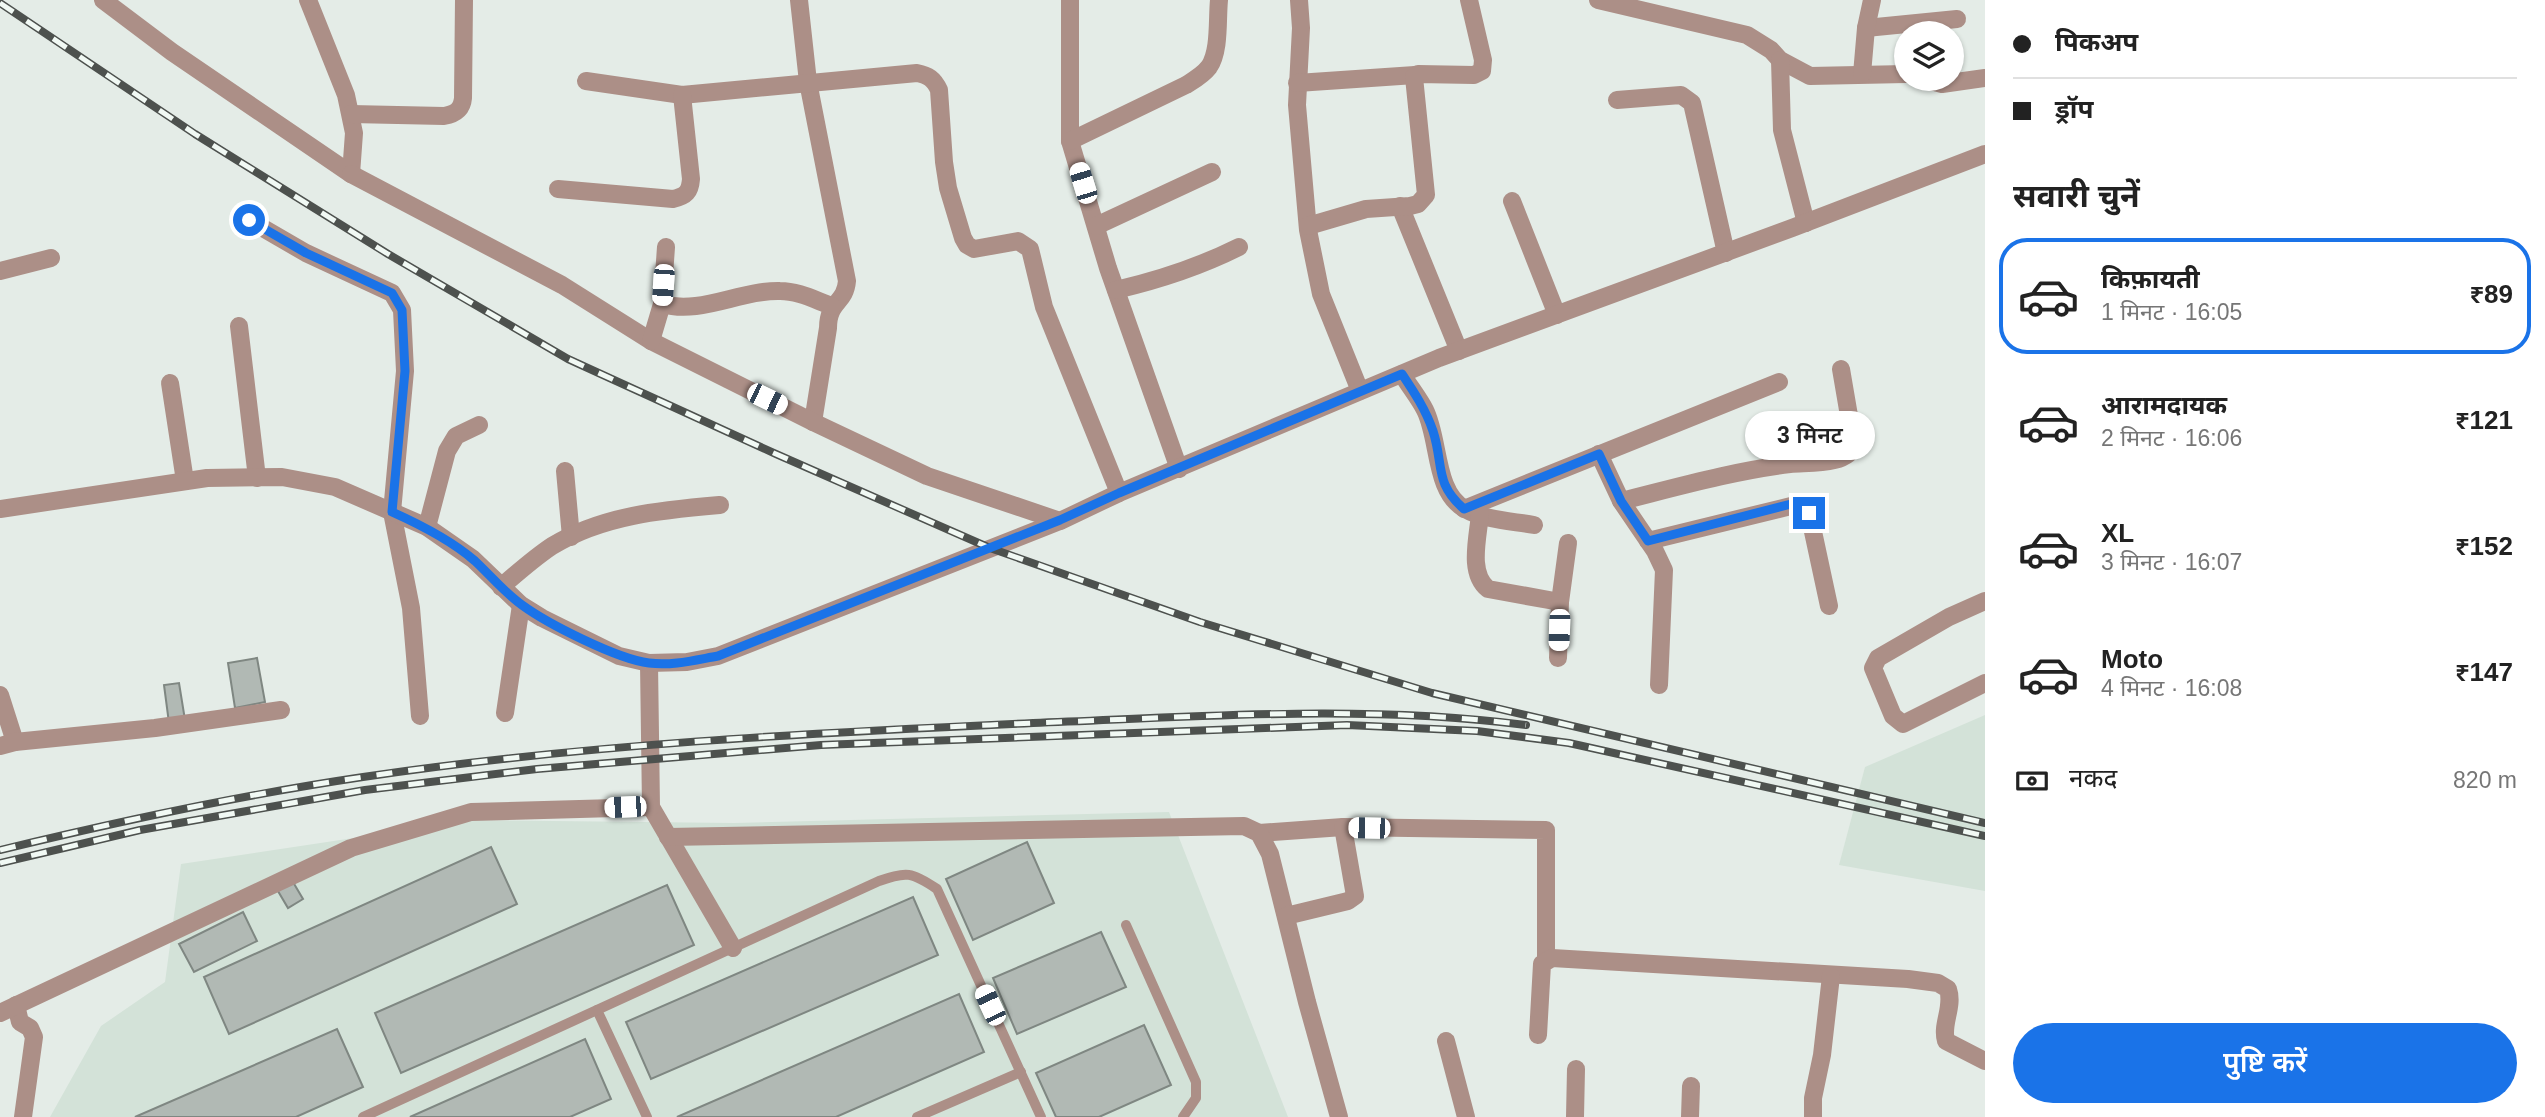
<!DOCTYPE html>
<html lang="hi">
<head>
<meta charset="utf-8">
<style>
  :root { --surface:#fff; --page:#f2f2f2; --text:#222; --muted:#767676; --line:#e0e0e0; --accent:#1a73e8 }
  body { margin:0; font-family:Helvetica,"Noto Sans Devanagari",sans-serif; background:var(--page); color:var(--text); height:100vh; display:flex; flex-direction:column; font-size:26px; white-space:nowrap }
  * { box-sizing:border-box; margin:0 }
  p { font-size:23px; color:var(--muted) }
  .icon { flex:none; width:38px; height:38px; fill:none; stroke:currentColor; stroke-width:2; stroke-linecap:round; stroke-linejoin:round }
  .map { position:relative; flex:1; overflow:hidden }
  .panel { display:flex; flex-direction:column; background:var(--surface); width:560px }
  .panel>* { flex:none }
  .hud { display:grid; align-content:center; height:154px; padding:0 28px; background:var(--surface) }
  .tools { position:absolute; left:1894px; top:21px; display:grid; gap:14px }
  .tools a { display:grid; place-items:center; width:70px; height:70px; border-radius:50%; background:var(--surface); box-shadow:0 2px 5px #0004; font-size:35px }
  .end { position:absolute; width:32px; height:32px; margin:-16px; border:9px solid #1a73e8; background:#fff; box-shadow:0 0 0 4px #fff }
  .from { border-radius:50% }
  .bubble { position:absolute; height:49px; border-radius:24px; background:var(--surface); box-shadow:0 2px 5px #0004; font-size:23px; font-weight:600; line-height:49px; text-align:center }
  .car { position:absolute; width:21px; height:42px; margin:-21px -10px; border-radius:9px; box-shadow:0 0 5px 2px #0007; background:linear-gradient(#fff 24%,#345 0 40%,#fff 0 76%,#345 0 86%,#fff 0) }
  .hud b { display:flex; align-items:center; gap:24px; height:66px; font-size:26px }
  .hud b+b { border-top:2px solid var(--line) }
  .hud i { width:18px; height:18px; background:var(--text) }
  ul { padding:0; list-style:none }
  li { display:flex; align-items:center; gap:21px; height:116px; margin:0 14px 10px; padding:0 14px; border:4px solid transparent; border-radius:28px }
  li div { flex:1 }
  li b { display:block; font-size:26px }
  li em { font-style:normal; font-weight:600 }
  li.current { border-color:var(--accent) }
  li>.icon { width:63px; height:63px; stroke-width:1.5 }
  h2 { padding:0 28px; font-size:32px; line-height:84px }
  .pay { display:flex; align-items:center; gap:18px; height:77px; padding:0 28px; font-size:26px }
  .pay p { margin-inline-start:auto }
  .primary-button { display:flex; gap:14px; margin-top:auto; padding:14px 28px }
  .primary-button a { flex:1; height:80px; border-radius:42px; background:var(--accent); color:#fff; font-size:28px; font-weight:600; line-height:80px; text-align:center }
  main { display:flex; flex:1; min-height:0 }
  .map>svg:first-child { display:block }
  .built { fill:#d3e2d8 }
  .building { fill:#b1b9b4; stroke:#7f8782; stroke-width:2 }
  .lines { fill:none; stroke-linecap:round; stroke-linejoin:round }
  .service { stroke:#ac8f87; stroke-width:10 }
  .minor { stroke:#ac8f87; stroke-width:18 }
  .tertiary { stroke:#ac8f87; stroke-width:18 }
  .rail-casing { stroke:#4d514e; stroke-width:8 }
  .rail { stroke:#f1f9f4; stroke-width:5; stroke-dasharray:16; stroke-linecap:butt }
  .route { stroke:#1a73e8; stroke-width:9 }
</style>
</head>
<body>
<main>
<div class="map">
<svg width="1985" height="1117" viewBox="0 0 1985 1117">
  <rect width="100%" height="100%" fill="#e4ece7"/>
  <g class="built">
    <polygon points="1985,715 1985,891 1839,865 1865,767"/>
    <polygon points="1169,812 1288,1117 50,1117 101,1026 165,982 181,864 473,820 734,823"/>
  </g>
  <g class="building">
    <polygon points="257,658 265,702 235,708 228,663"/>
    <polygon points="179,683 185,720 169,723 164,685"/>
    <polygon points="1027,842 1054,903 973,940 946,879"/>
    <polygon points="491,847 517,904 229,1034 204,977"/>
    <polygon points="290,877 303,899 288,908 275,886"/>
    <polygon points="667,885 694,945 401,1073 375,1013"/>
    <polygon points="913,897 938,955 651,1079 626,1022"/>
    <polygon points="243,912 257,941 194,972 179,944"/>
    <polygon points="1101,932 1126,987 1017,1034 993,978"/>
    <polygon points="959,994 984,1052 836,1117 677,1117"/>
    <polygon points="1144,1025 1171,1085 1099,1117 1056,1117 1036,1073"/>
    <polygon points="337,1029 363,1087 296,1117 135,1117"/>
    <polygon points="585,1039 611,1099 570,1117 410,1117"/>
  </g>
  <g class="lines">
    <g class="service">
      <polyline points="1126,925 1196,1082 1196,1098 1183,1117"/>
      <polyline points="597,1010 647,1117"/>
      <path d="M 363,1117 L 879,881 C 906,871 912,872 937,889 L 1041,1117"/>
      <polyline points="917,1117 1021,1072"/>
    </g>
    <g class="minor">
      <polyline points="103,0 172,52 351,174 354,133 346,95 308,0"/>
      <path d="M 799,0 L 808,82 L 847,281 C 845,304 828,301 828,328 L 813,422"/>
      <polyline points="1070,0 1070,141 1108,268 1179,469"/>
      <polyline points="1299,0 1301,28 1297,105 1308,230 1321,294 1360,391"/>
      <polyline points="1598,0 1747,35 1771,50 1780,60 1810,76 1906,74"/>
      <polyline points="1866,28 1957,19"/>
      <polyline points="1780,60 1782,130 1806,223"/>
      <polyline points="1862,74 1866,28 1872,0"/>
      <polyline points="1924,79 1942,84 1985,78"/>
      <path d="M 586,81 L 682,95 L 917,73 C 928,75 934,79 939,90 L 944,162 L 948,188 L 963,238 L 967,245 L 974,249 L 1018,241 L 1030,249 L 1044,307 L 1119,493"/>
      <polyline points="1297,83 1415,75"/>
      <polyline points="1617,100 1681,95 1692,103 1726,253"/>
      <path d="M 351,114 L 444,116 C 455,114 462,110 463,98 L 464,0"/>
      <path d="M 1070,141 L 1186,85 C 1194,80 1203,75 1209,67 C 1220,51 1217,20 1219,0"/>
      <polyline points="351,174 562,285 651,341 813,422 927,476 1060,521"/>
      <path d="M 558,189 L 673,199 C 686,196 690,192 691,179 L 682,95"/>
      <polyline points="1512,201 1557,315"/>
      <polyline points="1400,206 1459,351"/>
      <polyline points="249,220 306,253 392,293 402,310 405,371 392,512 411,608 420,716"/>
      <polyline points="1096,226 1212,172"/>
      <polyline points="1308,226 1366,209 1410,206 1418,204 1426,195 1414,77 1418,74 1474,75 1482,71 1483,60 1469,0"/>
      <polyline points="0,271 51,258"/>
      <path d="M 1116,290 C 1159,280 1199,267 1239,247"/>
      <path d="M 662,304 C 701,315 740,290 780,291 C 798,291 815,300 832,306"/>
      <polyline points="239,326 257,478"/>
      <polyline points="651,341 662,304 666,247"/>
      <path d="M 1402,374 C 1409,386 1419,398 1425,410 C 1440,440 1434,492 1465,509 C 1484,520 1512,521 1534,525"/>
      <polyline points="170,383 185,481"/>
      <polyline points="1599,454 1621,501 1655,551 1664,570 1659,685"/>
      <polyline points="565,471 571,537"/>
      <path d="M 1621,501 C 1677,487 1733,471 1790,464 C 1808,462 1848,466 1854,445 L 1841,369"/>
      <polyline points="1464,509 1779,382"/>
      <path d="M 1480,514 C 1478,538 1468,573 1488,589 L 1560,602"/>
      <polyline points="427,527 447,451 456,436 479,425"/>
      <polyline points="1648,541 1799,504 1809,513 1829,606"/>
      <path d="M 501,587 C 517,573 534,558 552,546 C 603,515 662,510 720,505"/>
      <polyline points="1985,601 1949,617 1878,658 1873,668 1893,716 1903,724 1985,683"/>
      <polyline points="1558,658 1560,602 1568,543"/>
      <polyline points="649,663 651,807 733,948"/>
      <polyline points="0,695 15,742"/>
      <polyline points="505,713 521,605"/>
      <polyline points="0,746 15,742 155,728 281,710"/>
      <polyline points="1259,833 1343,827 1546,830 1546,960"/>
      <polyline points="668,837 1244,826 1259,833 1270,854 1307,1002 1339,1117"/>
      <polyline points="1286,916 1348,901 1355,896 1343,827"/>
      <polyline points="16,1005 20,1022 30,1028 34,1037 23,1117"/>
      <polyline points="0,1013 351,848 471,812 651,807"/>
      <path d="M 1538,1035 L 1542,964 L 1552,958 L 1908,979 L 1938,983 L 1948,989 C 1954,1007 1941,1024 1946,1041 L 1985,1061"/>
      <polyline points="1446,1041 1466,1117"/>
      <polyline points="1575,1117 1576,1069"/>
      <polyline points="1690,1117 1691,1086"/>
      <polyline points="1813,1117 1813,1098 1822,1055 1831,976"/>
    </g>
    <polyline class="tertiary" points="0,509 207,478 282,477 335,487 427,527 473,559 521,605 542,618 619,656 649,663 687,662 718,656 1060,521 1119,493 1439,358 1792,228 1985,154"/>
    <defs>
      <g id="rail">
        <polyline points="0,3 195,134 388,254 568,359 776,454 990,548 1200,622 1432,693 1985,823"/>
        <path d="M 0,850 C 120,821 241,795 363,777 C 585,744 809,733 1033,723 C 1197,717 1363,704 1526,725"/>
        <polyline points="0,863 140,830 365,790 537,769 821,745 1347,725 1477,731 1569,743 1985,836"/>
      </g>
    </defs>
    <use href="#rail" class="rail-casing"/>
    <use href="#rail" class="rail"/>
  </g>
  <g class="lines">
    <path class="route" d="M 249,220 L 306,253 L 392,293 L 402,310 L 405,371 L 392,512 C 421,525 451,540 475,561 C 491,576 505,593 522,605 C 548,624 617,659 649,663 C 672,666 695,660 718,656 L 1060,520 L 1119,493 L 1402,374 C 1414,392 1426,410 1433,431 C 1444,465 1434,483 1464,509 L 1599,454 L 1621,501 L 1648,541 L 1791,504 L 1799,504 L 1809,513"/>
  </g>
</svg>
<div class="tools">
<a><svg class="icon" aria-label="layers" viewBox="0 0 24 24"><path d="M12 4l9 5-9 5-9-5zM3 14l9 5 9-5"/></svg></a>
</div>
<i class="end from" style="left:249px;top:220px"></i>
<i class="end" style="left:1809px;top:513px"></i>
<div class="bubble" style="left:1745px;top:411px;width:130px">3 मिनट</div>
<i class="car" style="left:1083px;top:183px;rotate:343deg"></i>
<i class="car" style="left:663px;top:285px;rotate:184deg"></i>
<i class="car" style="left:767px;top:399px;rotate:116deg"></i>
<i class="car" style="left:1559px;top:630px;rotate:182deg"></i>
<i class="car" style="left:625px;top:807px;rotate:268deg"></i>
<i class="car" style="left:1369px;top:828px;rotate:271deg"></i>
<i class="car" style="left:990px;top:1005px;rotate:335deg"></i>
</div>
<section class="panel">
<div class="hud">
<b><i class="from"></i>पिकअप</b>
<b><i></i>ड्रॉप</b>
</div>
<h2>सवारी चुनें</h2>
<ul>
<li class="current"><svg class="icon" aria-label="car" viewBox="0 0 24 24"><path d="M5 17H2v-5l4-1 3-4h7l3 4 3 1v5h-3M9 17h6M6 11h13"/><circle cx="7" cy="17" r="2"/><circle cx="17" cy="17" r="2"/></svg><div><b>किफ़ायती</b><p>1 मिनट · 16:05</p></div><em>₹89</em></li>
<li><svg class="icon" aria-label="car" viewBox="0 0 24 24"><path d="M5 17H2v-5l4-1 3-4h7l3 4 3 1v5h-3M9 17h6M6 11h13"/><circle cx="7" cy="17" r="2"/><circle cx="17" cy="17" r="2"/></svg><div><b>आरामदायक</b><p>2 मिनट · 16:06</p></div><em>₹121</em></li>
<li><svg class="icon" aria-label="car" viewBox="0 0 24 24"><path d="M5 17H2v-5l4-1 3-4h7l3 4 3 1v5h-3M9 17h6M6 11h13"/><circle cx="7" cy="17" r="2"/><circle cx="17" cy="17" r="2"/></svg><div><b>XL</b><p>3 मिनट · 16:07</p></div><em>₹152</em></li>
<li><svg class="icon" aria-label="car" viewBox="0 0 24 24"><path d="M5 17H2v-5l4-1 3-4h7l3 4 3 1v5h-3M9 17h6M6 11h13"/><circle cx="7" cy="17" r="2"/><circle cx="17" cy="17" r="2"/></svg><div><b>Moto</b><p>4 मिनट · 16:08</p></div><em>₹147</em></li>
</ul>
<div class="pay"><svg class="icon" aria-label="cash" viewBox="0 0 24 24"><path d="M3 7h18v10H3z"/><circle cx="12" cy="12" r="2"/></svg>नकद<p>820 m</p></div>
<div class="primary-button"><a>पुष्टि करें</a></div>
</section>
</main>
</body>
</html>
